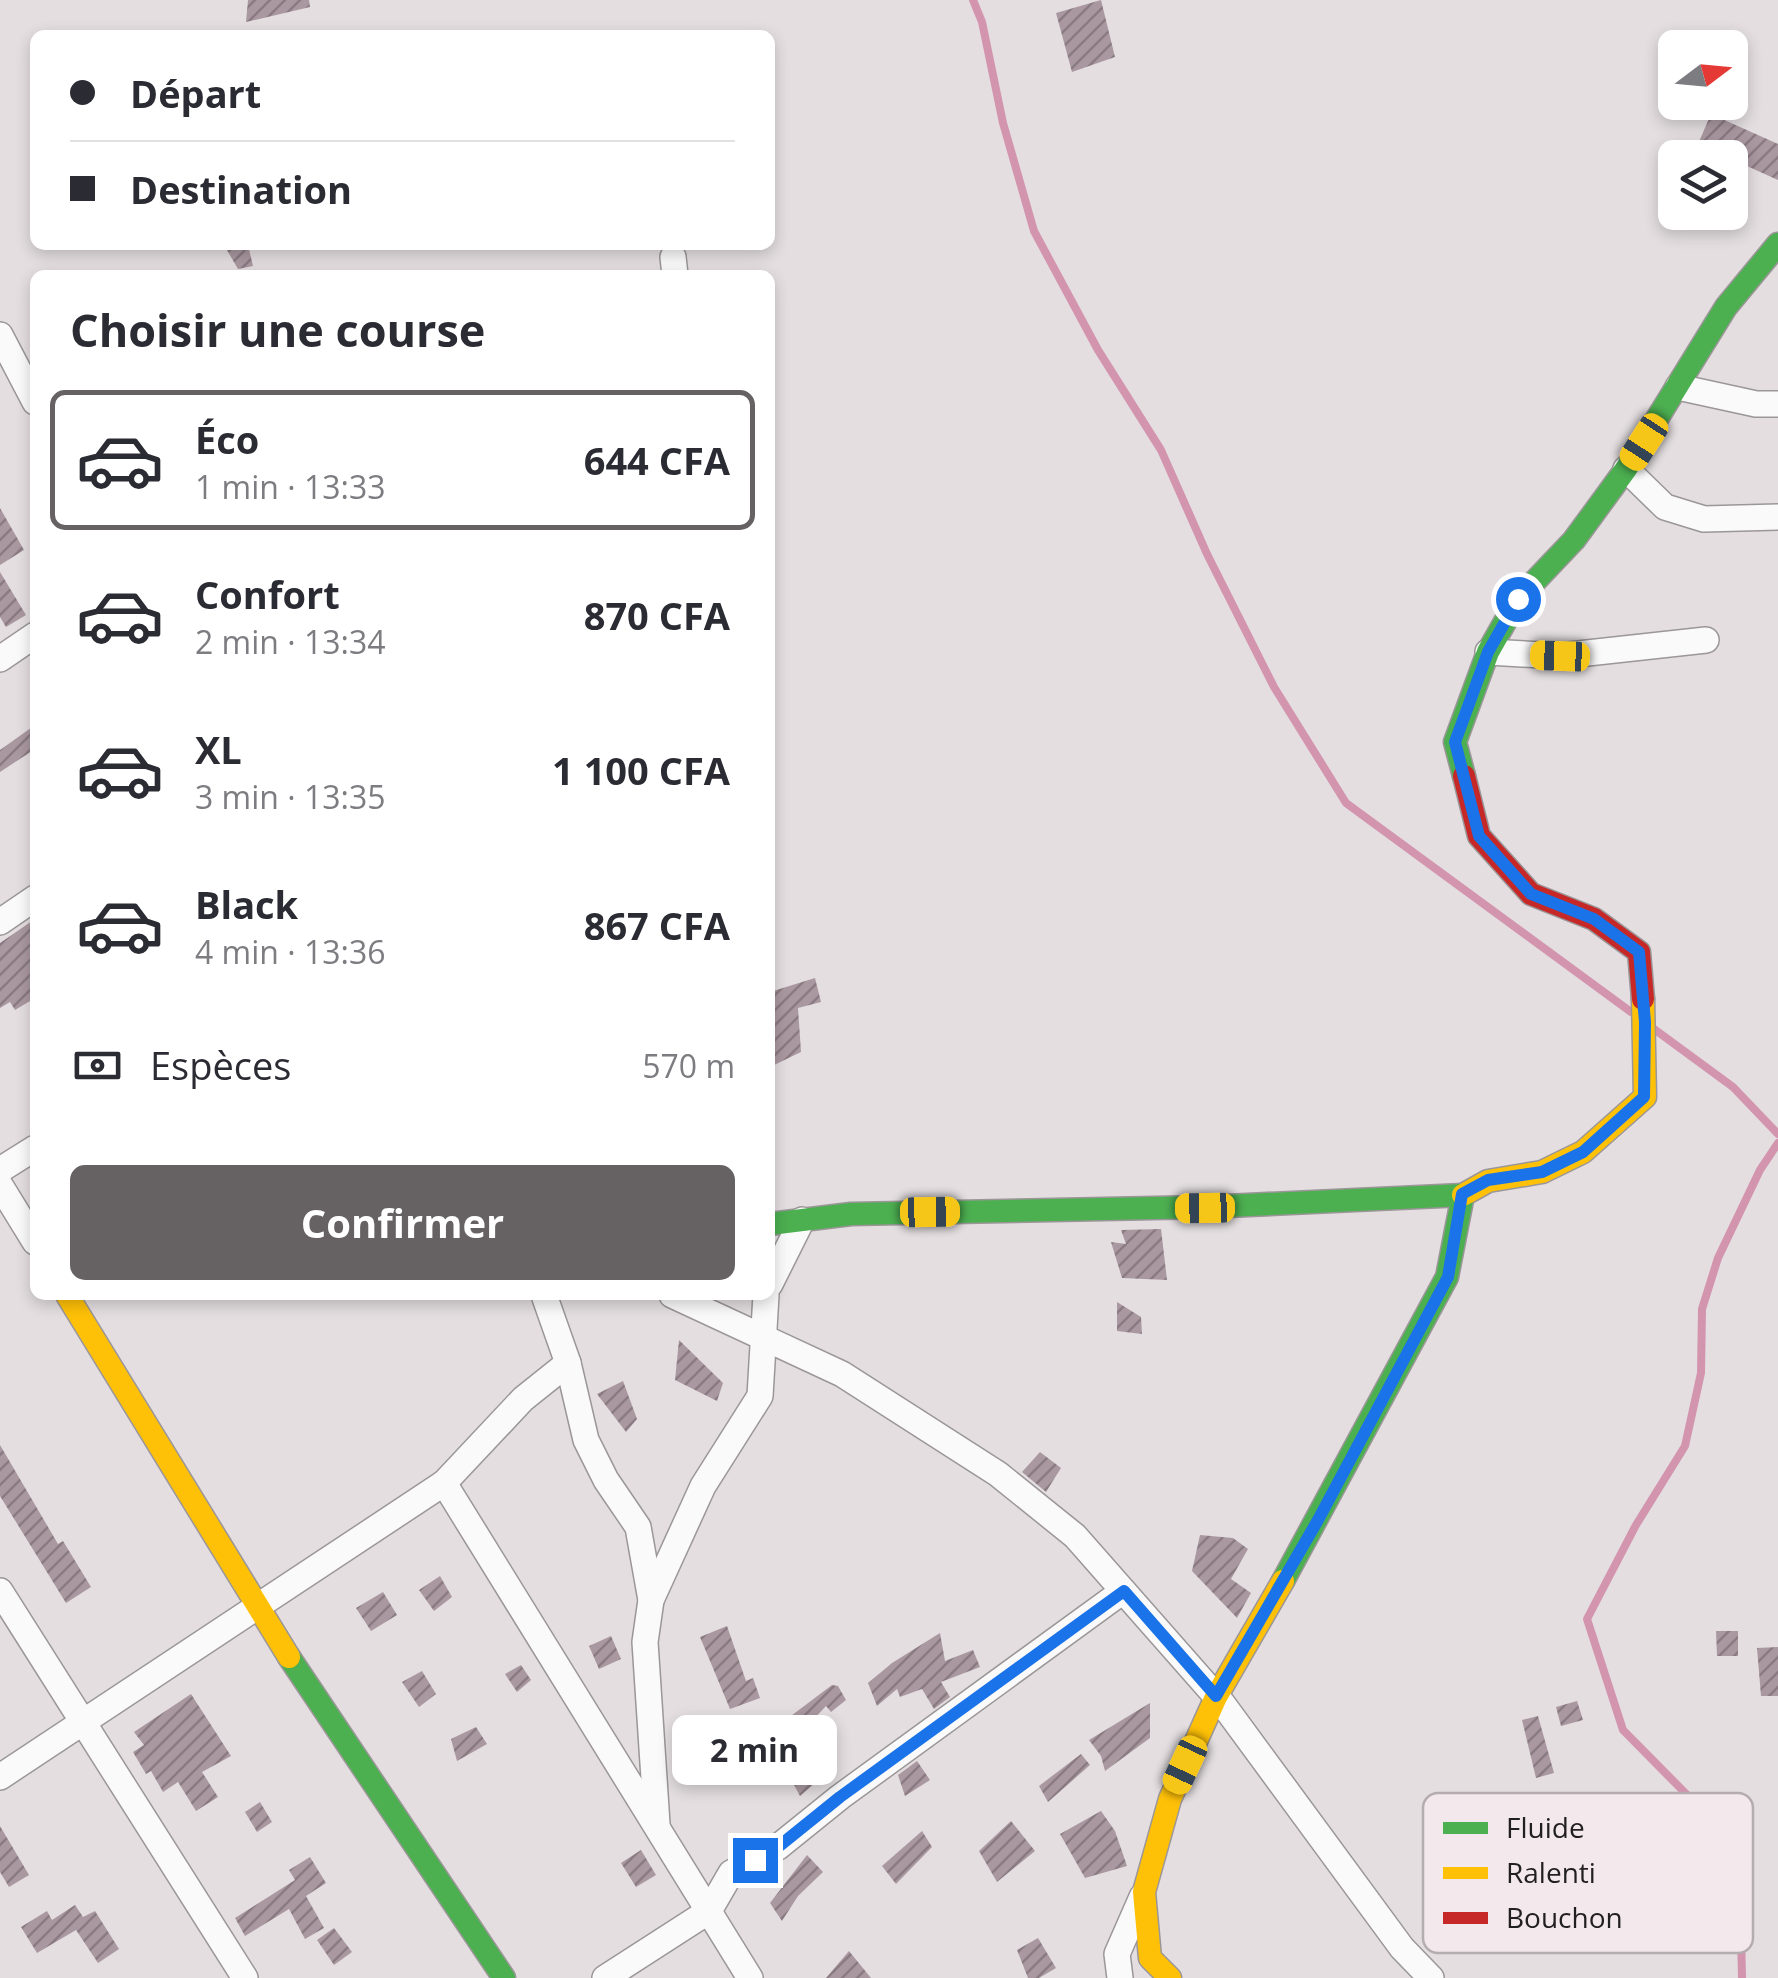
<!DOCTYPE html>
<html lang="fr">
<head>
<meta charset="utf-8">
<style>
  :root { --surface:#fff; --page:#f7f7f7; --text:#2b2b33; --muted:#7c7c81; --line:#e1e1e2; --accent:#666263 }
  body { margin:0; font-family:"Open Sans",sans-serif; background:var(--page); color:var(--text); height:100vh; display:flex; flex-direction:column; font-size:38px; white-space:nowrap }
  * { box-sizing:border-box; margin:0 }
  p { font-size:32px; color:var(--muted) }
  .icon { flex:none; width:55px; height:55px; fill:none; stroke:currentColor; stroke-width:2; stroke-linecap:round; stroke-linejoin:round }
  .map { position:relative; flex:1; overflow:hidden }
  .drawer { position:absolute; left:30px; top:270px; width:745px; height:1030px; display:flex; flex-direction:column; background:var(--surface); border-radius:15px; box-shadow:0 5px 15px #0003 }
  .drawer>* { flex:none }
  .banner { position:absolute; left:30px; top:30px; width:745px; height:220px; border-radius:15px; box-shadow:0 5px 15px #0003; display:grid; align-content:center; height:220px; padding:0 40px; background:var(--surface) }
  .needle { width:65px; rotate:74deg }
  .buttons { position:absolute; left:1658px; top:30px; display:grid; gap:20px }
  .buttons a { display:grid; place-items:center; width:90px; height:90px; border-radius:15px; background:var(--surface); box-shadow:0 5px 15px #0003; font-size:50px }
  .end { position:absolute; width:45px; height:45px; margin:-22px; border:12px solid #1a73e8; background:#fff; box-shadow:0 0 0 5px #fff }
  .from { border-radius:50% }
  .bubble { position:absolute; height:70px; border-radius:15px; background:var(--surface); box-shadow:0 5px 15px #0003; font-size:32px; font-weight:700; line-height:70px; text-align:center }
  .car { position:absolute; width:30px; height:60px; margin:-30px -15px; border-radius:12px; box-shadow:0 0 8px 2px #0007; background:linear-gradient(#f5c518 24%,#345 0 40%,#f5c518 0 76%,#345 0 86%,#f5c518 0) }
  .banner b { display:flex; align-items:center; gap:35px; height:95px; font-size:38px }
  .banner b+b { border-top:2px solid var(--line) }
  .banner i { width:25px; height:25px; background:var(--text) }
  ul { padding:0; list-style:none }
  li { display:flex; align-items:center; gap:30px; height:140px; margin:0 20px 15px; padding:0 20px; border:5px solid transparent; border-radius:15px }
  li div { flex:1 }
  li b { display:block; font-size:38px }
  li em { font-style:normal; font-weight:700 }
  li.on { border-color:var(--accent) }
  li>.icon { width:90px; height:90px; stroke-width:1.5 }
  h2 { padding:0 40px; font-size:45px; line-height:120px }
  .pay { display:flex; align-items:center; gap:25px; height:110px; padding:0 40px; font-size:38px }
  .pay p { margin-inline-start:auto }
  .button { display:flex; gap:20px; margin-top:auto; padding:20px 40px }
  .button a { flex:1; height:115px; border-radius:15px; background:var(--accent); color:#fff; font-size:40px; font-weight:700; line-height:115px; text-align:center }
  .map>svg:first-child { display:block }
  .lines { fill:none; stroke-linecap:round; stroke-linejoin:round }
  .stream { stroke:#d394ae; stroke-width:8 }
  .building { fill:url(#building-hatch) }
  .street-casing { stroke:#9b9698; stroke-width:28 }
  .fast-casing { stroke:#9b9698; stroke-width:25 }
  .slow-casing { stroke:#9b9698; stroke-width:25 }
  .jam-casing { stroke:#9b9698; stroke-width:25 }
  .street { stroke:#fbfafa; stroke-width:25 }
  .fast { stroke:#4caf50; stroke-width:22 }
  .slow { stroke:#ffc107; stroke-width:22 }
  .jam { stroke:#c62828; stroke-width:22 }
  .route { stroke:#1a73e8; stroke-width:12 }
  .key { fill:#f3e9ec; stroke:#b4acaf; stroke-width:2.5 }
  .key-label { font-size:28px; fill:#221f20 }
</style>
</head>
<body>
<div class="map">
<svg width="1778" height="1978" viewBox="0 0 1778 1978">
  <defs>
    <pattern id="building-hatch" width="6" height="6" patternUnits="userSpaceOnUse" patternTransform="scale(2.5)"><rect width="6" height="6" fill="#aa98a0"/><path d="M-1 1l2-2M0 6l6-6M5 7l2-2" fill="none" stroke="#8a7b82"/></pattern>
  </defs>
  <rect width="100%" height="100%" fill="#e4dee0"/>
  <g class="lines">
    <g class="stream">
      <polyline points="973,0 982,22 1003,123 1034,231 1098,350 1161,450 1207,554 1274,687 1346,803 1631,1012"/>
      <polyline points="1654,1029 1733,1087 1778,1134"/>
      <polyline points="1742,1978 1741,1932 1702,1810 1623,1730 1587,1619 1636,1525 1685,1446 1701,1373 1702,1309 1718,1258 1760,1170 1778,1143"/>
    </g>
  </g>
  <g class="building">
    <polygon points="248,0 309,0 310,7 246,22"/>
    <polygon points="1101,0 1115,57 1072,72 1056,13"/>
    <polygon points="1711,114 1778,144 1778,180 1698,144"/>
    <polygon points="224,245 248,245 253,266 238,269"/>
    <polygon points="0,508 24,550 0,565"/>
    <polygon points="0,572 26,615 6,627 0,617"/>
    <polygon points="35,725 35,749 0,772 0,750"/>
    <polygon points="35,919 35,998 15,1010 10,1002 0,1008 0,943"/>
    <polygon points="815,978 821,1002 798,1008 801,1052 770,1067 770,992"/>
    <polygon points="1161,1229 1167,1280 1122,1278 1111,1242 1126,1244 1121,1230"/>
    <polygon points="1117,1302 1141,1317 1142,1334 1117,1331"/>
    <polygon points="679,1340 723,1383 717,1401 675,1380"/>
    <polygon points="623,1381 637,1419 626,1432 597,1394"/>
    <polygon points="0,1445 58,1544 63,1541 91,1587 66,1603 0,1496"/>
    <polygon points="1040,1452 1061,1468 1046,1492 1022,1472"/>
    <polygon points="1200,1535 1233,1538 1248,1549 1231,1579 1251,1593 1237,1618 1192,1571"/>
    <polygon points="440,1576 452,1597 434,1611 419,1590"/>
    <polygon points="383,1592 397,1615 371,1631 356,1608"/>
    <polygon points="727,1626 746,1681 753,1678 760,1698 730,1709 700,1637"/>
    <polygon points="1716,1631 1738,1631 1738,1656 1717,1656"/>
    <polygon points="940,1633 945,1661 973,1650 980,1667 941,1682 950,1697 934,1709 922,1689 900,1697 897,1689 877,1706 868,1683 892,1663"/>
    <polygon points="611,1636 621,1659 599,1669 589,1646"/>
    <polygon points="1778,1647 1778,1696 1761,1696 1757,1648"/>
    <polygon points="521,1665 531,1680 517,1692 505,1674"/>
    <polygon points="422,1671 436,1694 419,1707 402,1682"/>
    <polygon points="832,1685 838,1686 846,1700 831,1712 826,1706 795,1739 815,1783 800,1796 767,1734"/>
    <polygon points="191,1694 231,1756 202,1772 218,1797 196,1811 178,1782 163,1792 151,1771 146,1774 133,1752 144,1745 134,1732"/>
    <polygon points="1577,1701 1583,1720 1561,1726 1556,1707"/>
    <polygon points="1150,1703 1150,1738 1105,1771 1101,1756 1089,1740"/>
    <polygon points="1538,1716 1554,1773 1536,1778 1522,1720"/>
    <polygon points="476,1727 487,1744 457,1761 451,1739"/>
    <polygon points="716,1732 734,1757 705,1776 690,1744"/>
    <polygon points="1081,1754 1090,1765 1048,1802 1039,1786"/>
    <polygon points="917,1761 930,1780 905,1796 898,1775"/>
    <polygon points="260,1802 272,1822 257,1832 245,1812"/>
    <polygon points="1101,1811 1115,1831 1127,1866 1085,1878 1060,1834"/>
    <polygon points="1011,1821 1035,1851 997,1882 979,1851"/>
    <polygon points="0,1826 29,1875 9,1887 0,1872"/>
    <polygon points="922,1831 932,1847 896,1884 882,1866"/>
    <polygon points="641,1850 656,1875 636,1887 621,1863"/>
    <polygon points="807,1855 823,1872 798,1896 782,1921 770,1903"/>
    <polygon points="310,1857 326,1883 306,1896 324,1928 305,1939 289,1909 245,1936 235,1918 295,1880 289,1870"/>
    <polygon points="75,1905 83,1917 95,1911 119,1949 98,1963 76,1930 37,1953 21,1927 47,1911 52,1920"/>
    <polygon points="334,1928 352,1952 334,1965 317,1940"/>
    <polygon points="1038,1938 1056,1968 1039,1978 1028,1978 1017,1950"/>
    <polygon points="849,1951 871,1978 826,1978"/>
  </g>
  <g class="lines">
    <defs>
      <g id="street">
        <polyline points="673,257 675,275"/>
        <polyline points="0,335 35,402"/>
        <polyline points="1678,387 1756,404 1778,404"/>
        <polyline points="1626,469 1665,507 1704,519 1778,517"/>
        <polyline points="1488,652 1560,656 1706,640"/>
        <polyline points="0,659 35,635"/>
        <polyline points="0,922 35,898"/>
        <polyline points="0,1170 35,1148"/>
        <polyline points="0,1185 35,1242"/>
        <polyline points="770,1284 802,1220"/>
        <polyline points="672,1295 842,1374 998,1474 1075,1536 1222,1703 1402,1948 1431,1978"/>
        <polyline points="568,1363 586,1440 606,1480 638,1527 651,1600 645,1642 657,1824"/>
        <polyline points="444,1483 750,1978"/>
        <polyline points="0,1591 245,1978"/>
        <polyline points="651,1600 703,1486 760,1396 766,1295"/>
        <polyline points="0,1777 444,1483 523,1399 568,1363 544,1295"/>
        <polyline points="605,1978 709,1911 731,1873 778,1847 840,1797 1123,1591"/>
        <polyline points="1120,1978 1117,1954 1142,1897"/>
      </g>
      <g id="fast">
        <polyline points="1464,776 1455,742 1488,652 1518,599 1574,540 1626,469 1726,307 1778,244"/>
        <polyline points="770,1224 851,1214 1205,1207 1463,1195 1447,1277 1283,1581"/>
        <polyline points="289,1657 504,1978"/>
      </g>
      <g id="slow">
        <polyline points="1463,1195 1488,1181 1542,1172 1583,1152 1645,1097 1643,999"/>
        <polyline points="67,1295 289,1657"/>
        <polyline points="1170,1978 1150,1958 1144,1892 1170,1799 1216,1697 1283,1581"/>
      </g>
      <polyline id="jam" points="1464,776 1479,836 1531,894 1594,919 1639,952 1643,999"/>
    </defs>
    <use href="#street" class="street-casing"/>
    <use href="#fast" class="fast-casing"/>
    <use href="#slow" class="slow-casing"/>
    <use href="#jam" class="jam-casing"/>
    <use href="#street" class="street"/>
    <use href="#fast" class="fast"/>
    <use href="#slow" class="slow"/>
    <use href="#jam" class="jam"/>
  </g>
  <g class="lines">
    <polyline class="route" points="755,1860 778,1847 840,1797 1124,1591 1216,1696 1318,1520 1448,1277 1462,1194 1488,1180 1542,1172 1583,1152 1644,1097 1645,1022 1639,952 1594,919 1531,894 1479,836 1455,742 1488,652 1518,599"/>
  </g>
  <rect x="1423" y="1793" width="330" height="160" rx="15" class="key"/>
  <rect x="1443" y="1822" width="45" height="12" fill="#4caf50"/>
  <rect x="1443" y="1867" width="45" height="12" fill="#ffc107"/>
  <rect x="1443" y="1912" width="45" height="12" fill="#c62828"/>
  <g class="key-label">
    <text x="1506" y="1838">Fluide</text>
    <text x="1506" y="1883">Ralenti</text>
    <text x="1506" y="1928">Bouchon</text>
  </g>
</svg>
<div class="buttons">
<a><svg class="needle" viewBox="-14 -14 28 28"><path d="M0-13l5 13h-10z" fill="#e53935"/><path d="M0 13l5-13h-10z" fill="#7c7c81"/></svg></a>
<a><svg class="icon" aria-label="layers" viewBox="0 0 24 24"><path d="M12 4l9 5-9 5-9-5zM3 14l9 5 9-5"/></svg></a>
</div>
<i class="end from" style="left:1518px;top:599px"></i>
<i class="end" style="left:755px;top:1860px"></i>
<div class="bubble" style="left:672px;top:1715px;width:165px">2 min</div>
<i class="car" style="left:1644px;top:442px;rotate:213deg"></i>
<i class="car" style="left:1560px;top:656px;rotate:272deg"></i>
<i class="car" style="left:1205px;top:1208px;rotate:269deg"></i>
<i class="car" style="left:930px;top:1212px;rotate:89deg"></i>
<i class="car" style="left:1185px;top:1765px;rotate:205deg"></i>
<div class="banner">
<b><i class="from"></i>Départ</b>
<b><i></i>Destination</b>
</div>
<section class="drawer">
<h2>Choisir une course</h2>
<ul>
<li class="on"><svg class="icon" aria-label="car" viewBox="0 0 24 24"><path d="M5 17H2v-5l4-1 3-4h7l3 4 3 1v5h-3M9 17h6M6 11h13"/><circle cx="7" cy="17" r="2"/><circle cx="17" cy="17" r="2"/></svg><div><b>Éco</b><p>1 min · 13:33</p></div><em>644 CFA</em></li>
<li><svg class="icon" aria-label="car" viewBox="0 0 24 24"><path d="M5 17H2v-5l4-1 3-4h7l3 4 3 1v5h-3M9 17h6M6 11h13"/><circle cx="7" cy="17" r="2"/><circle cx="17" cy="17" r="2"/></svg><div><b>Confort</b><p>2 min · 13:34</p></div><em>870 CFA</em></li>
<li><svg class="icon" aria-label="car" viewBox="0 0 24 24"><path d="M5 17H2v-5l4-1 3-4h7l3 4 3 1v5h-3M9 17h6M6 11h13"/><circle cx="7" cy="17" r="2"/><circle cx="17" cy="17" r="2"/></svg><div><b>XL</b><p>3 min · 13:35</p></div><em>1 100 CFA</em></li>
<li><svg class="icon" aria-label="car" viewBox="0 0 24 24"><path d="M5 17H2v-5l4-1 3-4h7l3 4 3 1v5h-3M9 17h6M6 11h13"/><circle cx="7" cy="17" r="2"/><circle cx="17" cy="17" r="2"/></svg><div><b>Black</b><p>4 min · 13:36</p></div><em>867 CFA</em></li>
</ul>
<div class="pay"><svg class="icon" aria-label="cash" viewBox="0 0 24 24"><path d="M3 7h18v10H3z"/><circle cx="12" cy="12" r="2"/></svg>Espèces<p>570 m</p></div>
<div class="button"><a>Confirmer</a></div>
</section>
</div>
</body>
</html>
